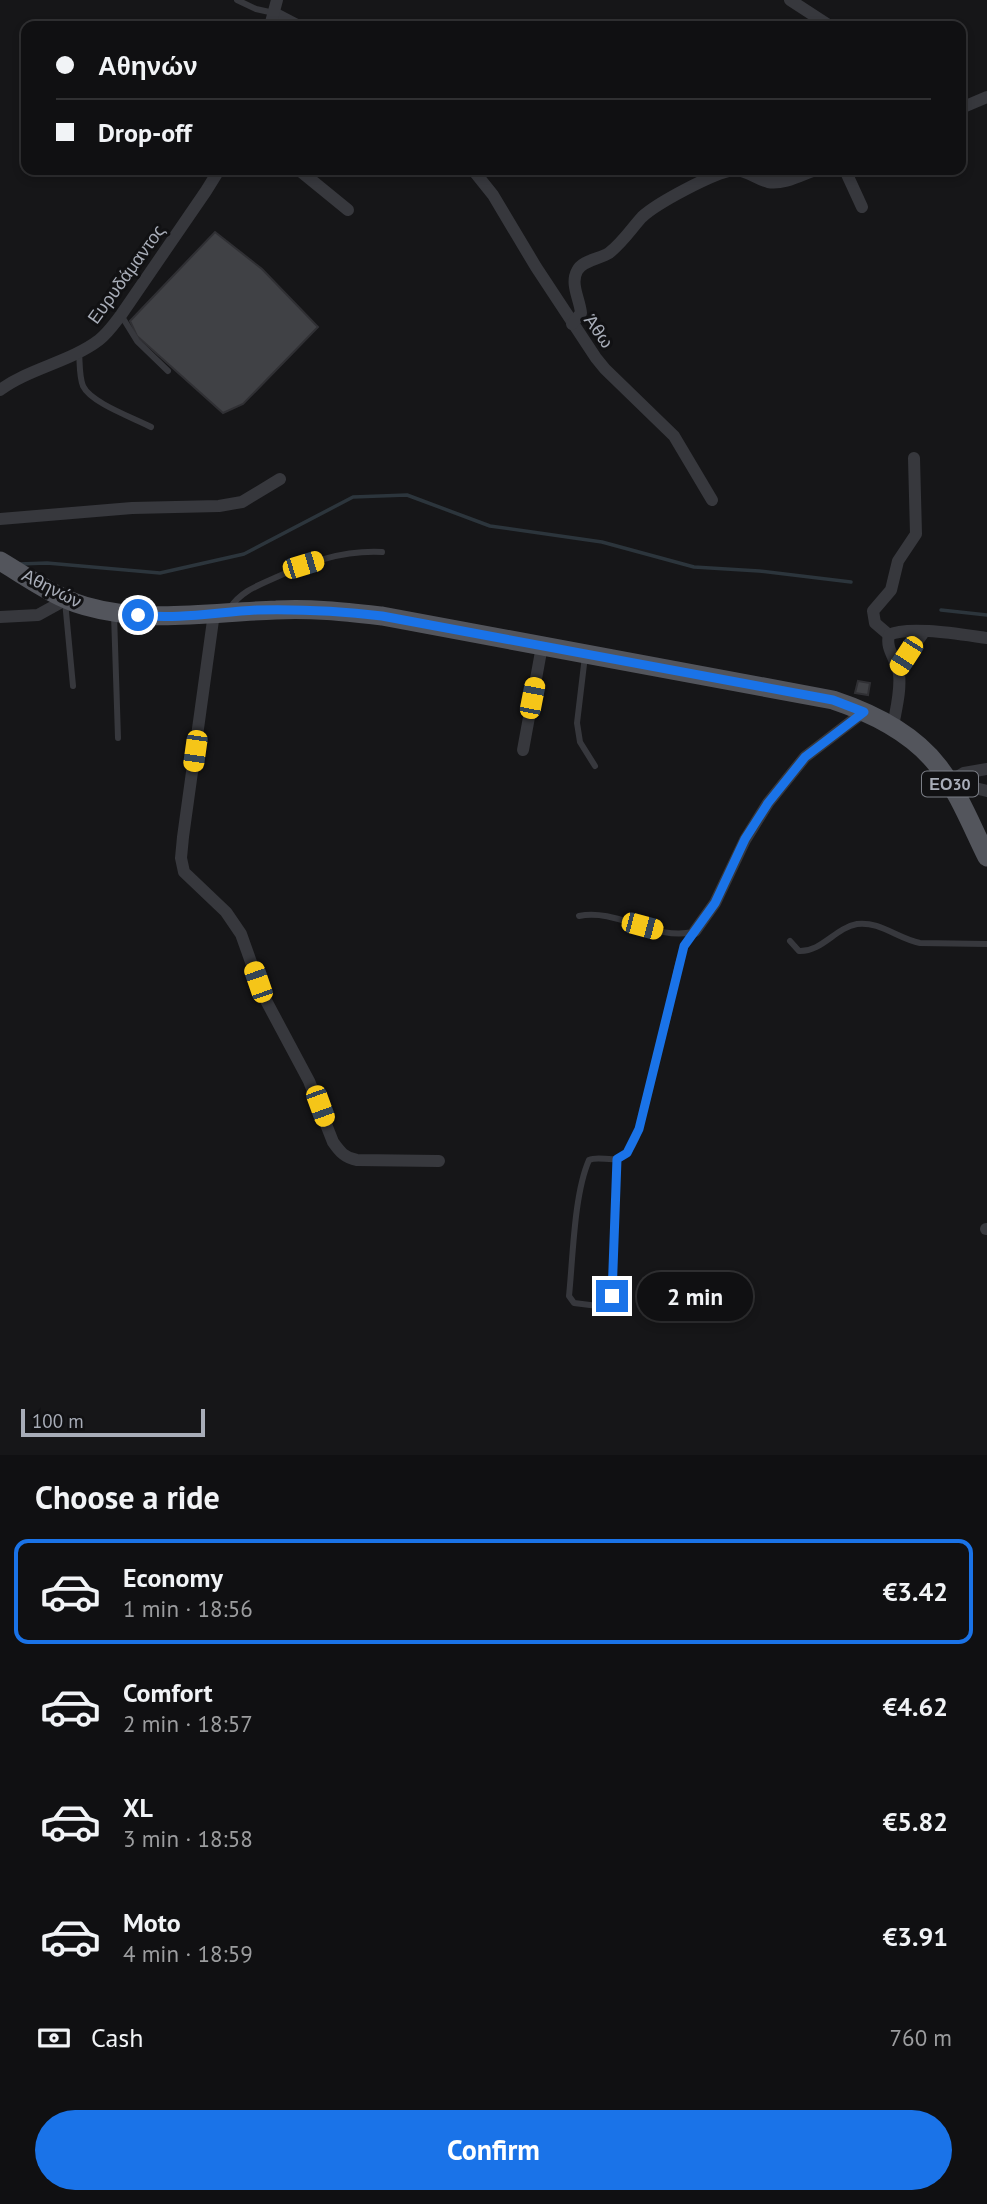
<!DOCTYPE html>
<html lang="en">
<head>
<meta charset="utf-8">
<style>
  :root { --surface:#101012; --page:#1e1e20; --text:#f1f3f6; --muted:#9c9d9f; --line:#303032; --accent:#1a73e8 }
  body { margin:0; font-family:"PT Sans",sans-serif; background:var(--page); color:var(--text); height:100vh; display:flex; flex-direction:column; font-size:26px; white-space:nowrap }
  * { box-sizing:border-box; margin:0 }
  p { font-size:23px; color:var(--muted) }
  .icon { flex:none; width:38px; height:38px; fill:none; stroke:currentColor; stroke-width:2; stroke-linecap:round; stroke-linejoin:round }
  .map { position:relative; height:1455px; overflow:hidden }
  .drawer { display:flex; flex-direction:column; background:var(--surface); flex:1 }
  .drawer>* { flex:none }
  .hud { position:absolute; left:21px; top:21px; width:945px; height:154px; border-radius:14px; box-shadow:0 4px 10px #0003,0 0 0 2px var(--line); display:grid; align-content:center; height:154px; padding:0 35px; background:var(--surface) }
  .scale { position:absolute; left:21px; bottom:18px; width:184px; box-sizing:border-box; padding-left:7px; border:4px solid #a8adb8; border-top:0; font-size:19px; line-height:24px; white-space:nowrap; color:#a8adb8; -webkit-text-stroke:5px #111113; paint-order:stroke }
  .end { position:absolute; width:32px; height:32px; margin:-16px; border:9px solid #1a73e8; background:#fff; box-shadow:0 0 0 4px #fff }
  .from { border-radius:50% }
  .bubble { position:absolute; height:49px; border-radius:24px; background:var(--surface); box-shadow:0 4px 10px #0003,0 0 0 2px var(--line); font-size:23px; font-weight:600; line-height:49px; text-align:center }
  .car { position:absolute; width:21px; height:42px; margin:-21px -10px; border-radius:9px; box-shadow:0 0 5px 2px #0007; background:linear-gradient(#f5c518 24%,#345 0 40%,#f5c518 0 76%,#345 0 86%,#f5c518 0) }
  .hud b { display:flex; align-items:center; gap:24px; height:66px; font-size:26px }
  .hud b+b { border-top:2px solid var(--line) }
  .hud i { width:18px; height:18px; background:var(--text) }
  ul { padding:0; list-style:none }
  li { display:flex; align-items:center; gap:21px; height:105px; margin:0 14px 10px; padding:0 21px; border:4px solid transparent; border-radius:14px }
  li div { flex:1 }
  li b { display:block; font-size:26px }
  li em { font-style:normal; font-weight:600 }
  li.on { border-color:var(--accent) }
  li>.icon { width:63px; height:63px; stroke-width:1.5 }
  h2 { padding:0 35px; font-size:32px; line-height:84px }
  .pay { display:flex; align-items:center; gap:18px; height:77px; padding:0 35px; font-size:26px }
  .pay p { margin-inline-start:auto }
  .action { display:flex; gap:14px; margin-top:auto; padding:14px 35px }
  .action a { flex:1; height:80px; border-radius:42px; background:var(--accent); color:#fff; font-size:28px; font-weight:600; line-height:80px; text-align:center }
  .map>svg:first-child { display:block }
  .lines { fill:none; stroke-linecap:round; stroke-linejoin:round }
  .stream { stroke:#2c353c; stroke-width:3.5 }
  .building { fill:#404145; stroke:#303034; stroke-width:2 }
  .lane { stroke:#37383d; stroke-width:6 }
  .street { stroke:#37383d; stroke-width:12 }
  .primary { stroke:#53555c; stroke-width:19 }
  .route { stroke:#1a73e8; stroke-width:9 }
  .labels { text-anchor:middle; dominant-baseline:central; stroke-width:6; stroke-linejoin:round; paint-order:stroke }
  .shield { fill:#111113; stroke:#7b7e86; stroke-width:2 }
  .shield-label { font-size:16px; font-weight:bold; fill:#a8adb8 }
  .street-label { font-size:18px; fill:#a8adb8; stroke:#111113 }
</style>
</head>
<body>
<div class="map">
<svg width="987" height="1455" viewBox="0 0 987 1455">
  <rect width="100%" height="100%" fill="#161618"/>
  <g class="lines">
    <g class="stream">
      <polyline points="19,564 47,563 160,573 244,554 353,497 407,495 490,526 602,542 694,567 759,571 851,582"/>
      <polyline points="941,610 987,615"/>
    </g>
  </g>
  <g class="building">
    <polygon points="215,232 262,269 318,327 243,404 223,413 137,336 130,321"/>
    <polygon points="858,681 870,683 868,695 855,693"/>
  </g>
  <g class="lines">
    <g class="lane">
      <polyline points="237,0 256,9 274,13"/>
      <polyline points="121,315 137,341 168,371"/>
      <path d="M 79,352 C 80,363 79,376 83,386 C 91,403 134,418 151,427"/>
      <polyline points="65,601 73,686"/>
      <path d="M 230,608 C 240,593 254,587 270,580 C 307,563 341,550 382,552"/>
      <polyline points="114,614 118,738"/>
      <polyline points="585,656 577,723 580,742 595,766"/>
      <path d="M 579,916 C 617,908 654,941 693,932"/>
      <path d="M 790,941 L 799,951 C 822,952 835,928 857,924 C 880,921 898,939 920,943 L 987,944"/>
      <path d="M 617,1159 L 611,1302 L 598,1306 L 574,1303 L 569,1296 C 573,1257 574,1194 589,1160 C 600,1155 615,1164 625,1155 C 642,1140 644,1105 649,1085 C 655,1060 663,1036 669,1012 C 675,984 675,953 695,931"/>
    </g>
    <g class="street">
      <polyline points="790,0 830,26"/>
      <polyline points="274,13 299,26"/>
      <polyline points="270,26 277,0"/>
      <polyline points="961,108 987,97"/>
      <polyline points="299,170 348,210"/>
      <polyline points="473,170 493,195 536,267 596,358 605,369 674,436 712,500"/>
      <polyline points="845,170 862,207"/>
      <path d="M 572,324 L 581,313 C 580,300 570,284 577,271 C 582,260 600,259 609,253 C 623,242 631,229 642,217 C 657,203 713,173 733,170 C 746,169 756,179 768,182 C 783,185 801,175 815,170"/>
      <path d="M 0,390 C 30,368 70,362 99,340 C 108,333 114,324 121,315 L 206,191 L 219,170"/>
      <polyline points="0,519 132,508 219,506 242,502 280,479"/>
      <path d="M 214,613 L 183,837 L 181,858 L 184,872 L 226,912 L 241,934 L 262,993 L 309,1081 L 333,1142 C 340,1152 345,1158 357,1160 L 439,1161"/>
      <polyline points="0,617 38,615 67,599"/>
      <polyline points="889,635 875,623 873,611 891,590 898,561 916,534 914,458"/>
      <polyline points="898,668 924,632"/>
      <path d="M 893,726 C 896,709 901,691 899,674 C 897,660 885,649 889,635 C 908,625 964,635 987,638"/>
      <polyline points="523,750 542,646"/>
      <polyline points="949,782 964,773 987,769"/>
      <polyline points="953,789 967,786 987,791"/>
      <polyline points="695,931 715,903 745,840 768,803 805,757 865,711"/>
      <polyline points="986,1229 987,1229"/>
    </g>
    <path class="primary" d="M 0,561 C 27,577 54,597 85,606 C 147,624 212,612 276,610 C 312,608 346,612 382,616 L 833,700 C 872,713 912,732 938,766 C 959,793 972,827 987,857"/>
  </g>
  <g class="lines">
    <path class="route" d="M 138,615 C 177,620 218,612 257,610 C 300,609 340,611 382,616 L 833,700 L 864,712 L 805,757 L 768,803 L 745,839 L 715,903 L 684,946 L 639,1129 L 627,1153 L 617,1159 L 612,1296"/>
  </g>
  <g class="labels">
    <rect class="shield" x="922" y="771.5" width="56" height="25" rx="5"/>
    <g class="shield-label">
      <text x="950" y="784">ΕΟ30</text>
    </g>
    <g class="street-label">
      <text transform="translate(126 274) rotate(-54)">Ευρυδάμαντος</text>
      <text transform="translate(599 331) rotate(55)">Άθω</text>
      <text transform="translate(52 588) rotate(27)">Αθηνών</text>
    </g>
  </g>
</svg>
<div class="scale">100 m</div>
<i class="end from" style="left:138px;top:615px"></i>
<i class="end" style="left:612px;top:1296px"></i>
<div class="bubble" style="left:637px;top:1272px;width:116px">2 min</div>
<i class="car" style="left:303px;top:565px;rotate:73deg"></i>
<i class="car" style="left:906px;top:656px;rotate:213deg"></i>
<i class="car" style="left:532px;top:698px;rotate:11deg"></i>
<i class="car" style="left:195px;top:751px;rotate:188deg"></i>
<i class="car" style="left:642px;top:926px;rotate:105deg"></i>
<i class="car" style="left:258px;top:982px;rotate:341deg"></i>
<i class="car" style="left:320px;top:1106px;rotate:160deg"></i>
<div class="hud">
<b><i class="from"></i>Αθηνών</b>
<b><i></i>Drop-off</b>
</div>
</div>
<section class="drawer">
<h2>Choose a ride</h2>
<ul>
<li class="on"><svg class="icon" aria-label="car" viewBox="0 0 24 24"><path d="M5 17H2v-5l4-1 3-4h7l3 4 3 1v5h-3M9 17h6M6 11h13"/><circle cx="7" cy="17" r="2"/><circle cx="17" cy="17" r="2"/></svg><div><b>Economy</b><p>1 min · 18:56</p></div><em>€3.42</em></li>
<li><svg class="icon" aria-label="car" viewBox="0 0 24 24"><path d="M5 17H2v-5l4-1 3-4h7l3 4 3 1v5h-3M9 17h6M6 11h13"/><circle cx="7" cy="17" r="2"/><circle cx="17" cy="17" r="2"/></svg><div><b>Comfort</b><p>2 min · 18:57</p></div><em>€4.62</em></li>
<li><svg class="icon" aria-label="car" viewBox="0 0 24 24"><path d="M5 17H2v-5l4-1 3-4h7l3 4 3 1v5h-3M9 17h6M6 11h13"/><circle cx="7" cy="17" r="2"/><circle cx="17" cy="17" r="2"/></svg><div><b>XL</b><p>3 min · 18:58</p></div><em>€5.82</em></li>
<li><svg class="icon" aria-label="car" viewBox="0 0 24 24"><path d="M5 17H2v-5l4-1 3-4h7l3 4 3 1v5h-3M9 17h6M6 11h13"/><circle cx="7" cy="17" r="2"/><circle cx="17" cy="17" r="2"/></svg><div><b>Moto</b><p>4 min · 18:59</p></div><em>€3.91</em></li>
</ul>
<div class="pay"><svg class="icon" aria-label="cash" viewBox="0 0 24 24"><path d="M3 7h18v10H3z"/><circle cx="12" cy="12" r="2"/></svg>Cash<p>760 m</p></div>
<div class="action"><a>Confirm</a></div>
</section>
</body>
</html>
